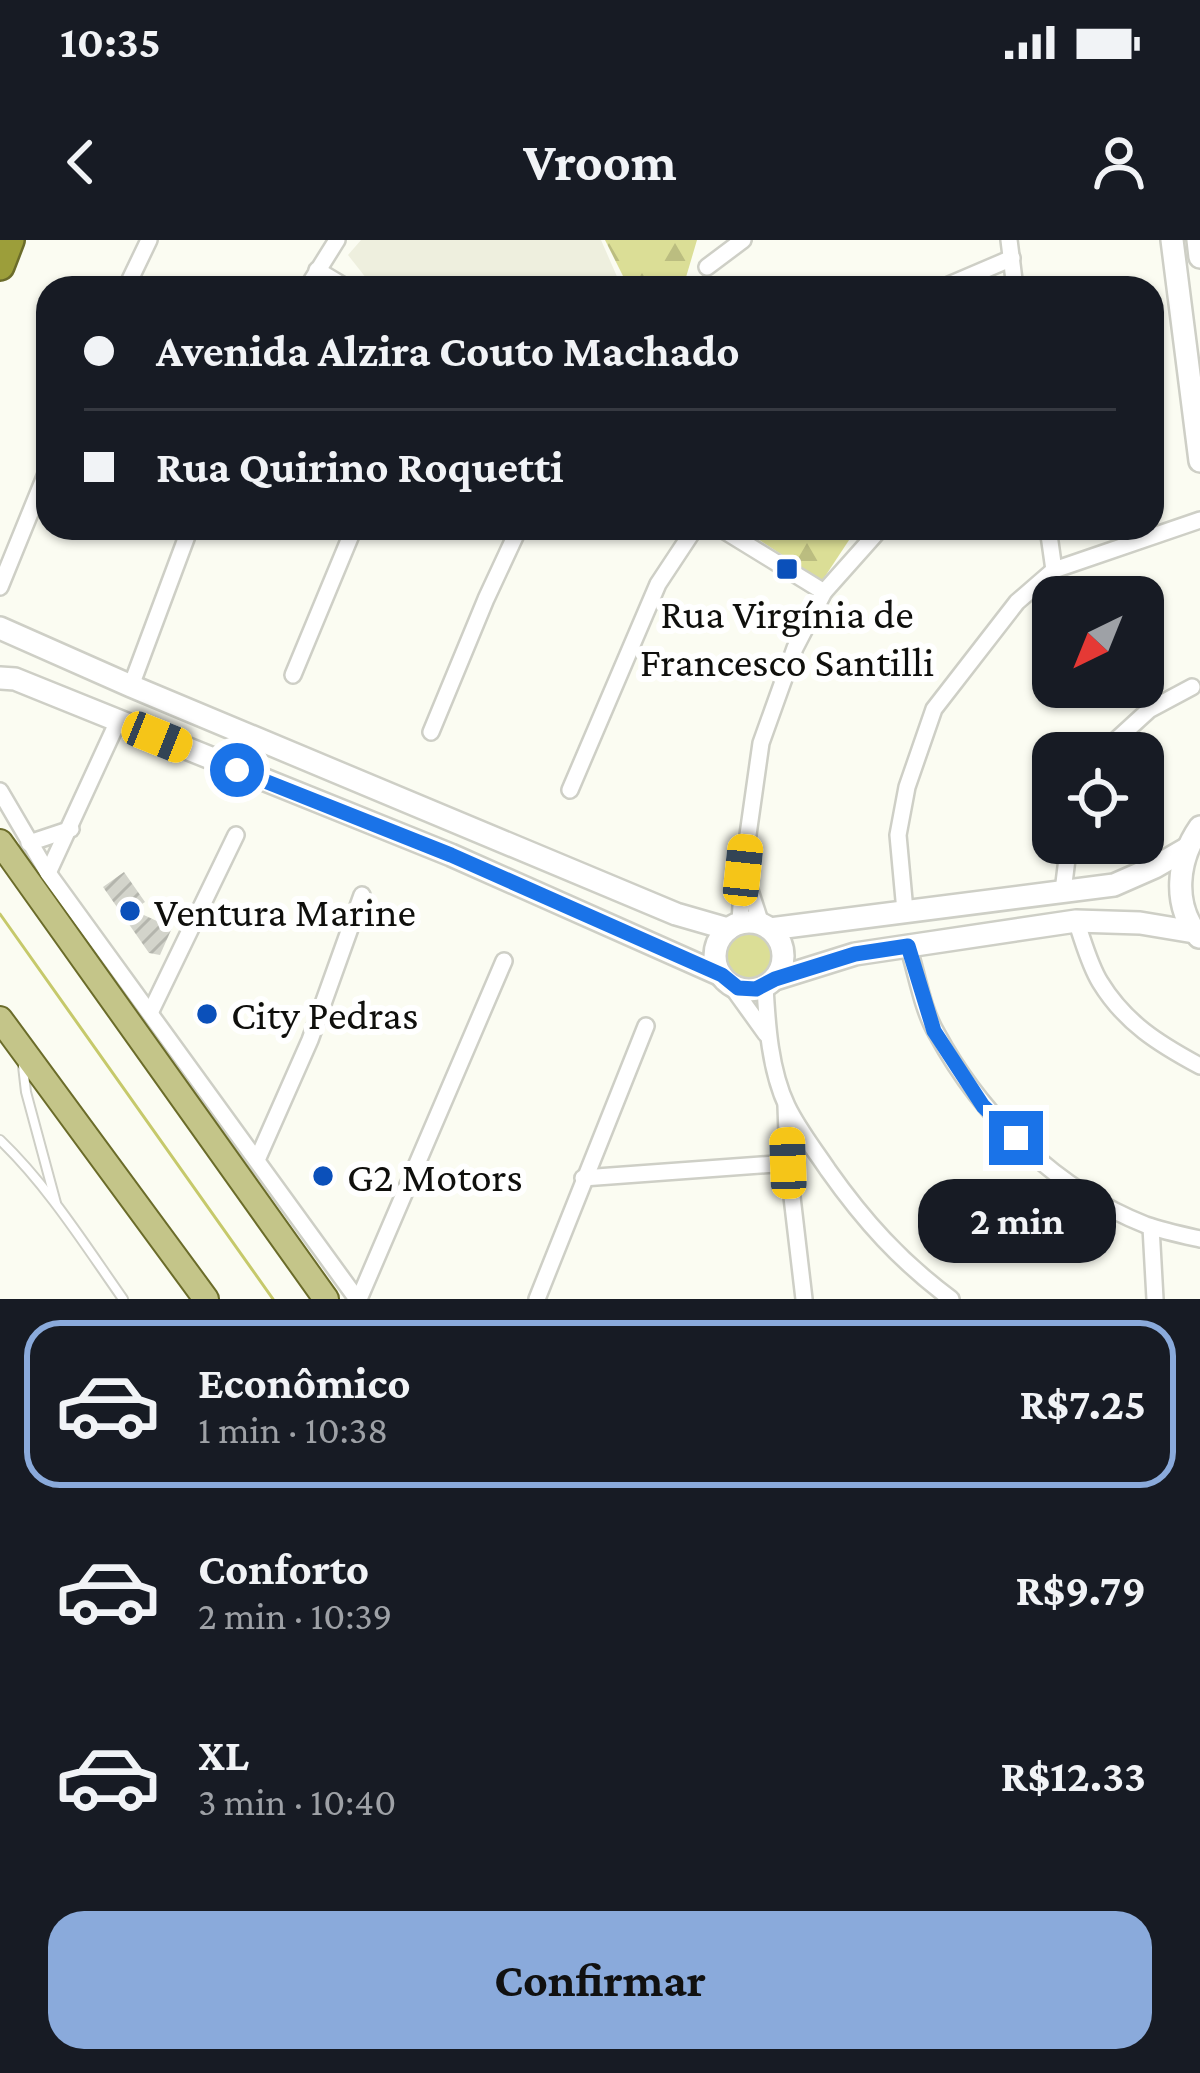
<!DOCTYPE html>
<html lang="pt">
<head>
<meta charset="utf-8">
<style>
  :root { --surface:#171b24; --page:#242831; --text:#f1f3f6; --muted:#9ea1a6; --line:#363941; --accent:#8aaadb }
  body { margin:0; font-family:"Crimson Pro",serif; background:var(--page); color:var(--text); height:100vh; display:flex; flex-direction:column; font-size:45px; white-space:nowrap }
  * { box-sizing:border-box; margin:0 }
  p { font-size:39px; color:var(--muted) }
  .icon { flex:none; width:66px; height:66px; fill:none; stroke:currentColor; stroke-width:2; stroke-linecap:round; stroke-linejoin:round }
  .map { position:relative; height:1059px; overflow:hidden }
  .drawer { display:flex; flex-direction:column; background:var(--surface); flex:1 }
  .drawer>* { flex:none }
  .guide { position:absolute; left:36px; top:36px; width:1128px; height:264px; border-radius:36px; box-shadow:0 3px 9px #0004; display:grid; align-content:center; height:264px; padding:0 48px; background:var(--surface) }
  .needle { width:78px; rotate:223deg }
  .controls { position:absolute; left:1032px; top:336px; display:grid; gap:24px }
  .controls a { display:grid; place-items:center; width:132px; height:132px; border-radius:24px; background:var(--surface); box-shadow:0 3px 9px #0004; font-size:60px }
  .end { position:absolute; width:54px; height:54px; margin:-27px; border:15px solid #1a73e8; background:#fff; box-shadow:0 0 0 6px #fff }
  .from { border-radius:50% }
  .bubble { position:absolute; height:84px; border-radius:36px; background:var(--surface); box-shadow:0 3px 9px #0004; font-size:39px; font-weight:700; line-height:84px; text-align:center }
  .car { position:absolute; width:36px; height:72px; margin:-36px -18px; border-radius:15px; box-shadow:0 0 9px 3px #0007; background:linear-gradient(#f5c518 24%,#345 0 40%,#f5c518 0 76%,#345 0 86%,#f5c518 0) }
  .guide b { display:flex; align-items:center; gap:42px; height:114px; font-size:45px }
  .guide b+b { border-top:3px solid var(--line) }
  .guide i { width:30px; height:30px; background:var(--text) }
  ul { padding:21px 0 0; list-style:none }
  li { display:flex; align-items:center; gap:36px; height:168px; margin:0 24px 18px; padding:0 24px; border:6px solid transparent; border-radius:36px }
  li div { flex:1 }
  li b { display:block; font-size:45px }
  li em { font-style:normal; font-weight:700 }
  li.active { border-color:var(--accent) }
  li>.icon { width:108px; height:108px; stroke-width:1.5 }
  .button { display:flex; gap:24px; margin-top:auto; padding:24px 48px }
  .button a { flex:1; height:138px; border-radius:36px; background:var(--accent); color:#111; font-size:48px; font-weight:700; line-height:138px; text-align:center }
  .status { display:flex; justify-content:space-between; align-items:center; height:84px; padding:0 60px; background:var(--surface); direction:ltr }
  .status svg { height:33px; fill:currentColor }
  header { display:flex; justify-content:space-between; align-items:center; height:156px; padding:0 48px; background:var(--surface); font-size:54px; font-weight:700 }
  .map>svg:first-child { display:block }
  .built { fill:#eeefde }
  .green { fill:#dbde96 }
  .forest { fill:url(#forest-firs) }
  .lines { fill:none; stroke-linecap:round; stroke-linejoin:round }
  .stream { stroke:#c6c96b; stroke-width:3 }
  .building { fill:url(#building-hatch) }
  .lane-casing { stroke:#cecfc6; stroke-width:12 }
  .street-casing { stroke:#cecfc6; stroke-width:20 }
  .secondary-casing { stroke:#cecfc6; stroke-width:26 }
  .primary-casing { stroke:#6b6c2a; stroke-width:28 }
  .highway-casing { stroke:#6b6c2a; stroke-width:32 }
  .lane { stroke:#fff; stroke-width:8 }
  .street { stroke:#fff; stroke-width:15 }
  .secondary { stroke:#fff; stroke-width:21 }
  .primary { stroke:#c4c589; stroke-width:24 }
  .highway { stroke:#9c9e3a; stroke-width:27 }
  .route { stroke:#1a73e8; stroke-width:15 }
  .poi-dot { fill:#0b50ba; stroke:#fff; stroke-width:4.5 }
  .labels { text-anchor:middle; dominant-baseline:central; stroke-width:12; stroke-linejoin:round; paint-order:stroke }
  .poi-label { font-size:42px; fill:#0f0f0c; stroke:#fff; text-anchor:start }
</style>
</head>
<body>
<div class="status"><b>10:35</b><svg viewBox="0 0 49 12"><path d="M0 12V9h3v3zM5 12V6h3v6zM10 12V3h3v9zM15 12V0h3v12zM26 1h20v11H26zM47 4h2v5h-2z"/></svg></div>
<header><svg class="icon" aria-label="back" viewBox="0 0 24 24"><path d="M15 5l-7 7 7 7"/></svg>Vroom<svg class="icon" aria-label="person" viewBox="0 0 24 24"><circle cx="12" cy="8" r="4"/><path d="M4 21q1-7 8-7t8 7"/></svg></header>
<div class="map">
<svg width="1200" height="1059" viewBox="0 0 1200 1059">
  <defs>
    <pattern id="forest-firs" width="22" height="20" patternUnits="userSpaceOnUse" patternTransform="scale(3)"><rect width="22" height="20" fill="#dbde96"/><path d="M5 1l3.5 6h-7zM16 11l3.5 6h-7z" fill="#bbbd80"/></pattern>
    <pattern id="building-hatch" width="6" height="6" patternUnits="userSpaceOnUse" patternTransform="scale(3)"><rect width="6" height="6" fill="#d3d4cb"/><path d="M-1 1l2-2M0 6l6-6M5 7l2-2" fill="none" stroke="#b4b5ad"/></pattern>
  </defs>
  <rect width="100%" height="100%" fill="#fbfcf2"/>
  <polygon class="built" points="361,0 601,0 622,48 378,48 370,43 348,15"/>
  <circle class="green" cx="750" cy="717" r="27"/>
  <g class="forest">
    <polygon points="605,0 697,0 684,44 700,48 629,48"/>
    <polygon points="741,288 857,288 822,341"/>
  </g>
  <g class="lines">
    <polyline class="stream" points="0,674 273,1059"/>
  </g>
  <polygon class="building" points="124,632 145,662 133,670 172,688 160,715 149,713 103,647"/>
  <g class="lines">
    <defs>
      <g id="lane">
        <polyline points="23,826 26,852 56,963"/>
        <path d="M 0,900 C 48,946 85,1005 123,1059"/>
      </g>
      <g id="street">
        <polyline points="1009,0 1015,48"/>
        <polyline points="707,27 743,0"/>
        <polyline points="317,30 347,48"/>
        <polyline points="126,48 149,0"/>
        <polyline points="307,48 337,0"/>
        <polyline points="942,48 1012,18"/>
        <polyline points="720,288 824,352"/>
        <polyline points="1048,288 1054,330"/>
        <polyline points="0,347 48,229"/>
        <polyline points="293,435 354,288"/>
        <polyline points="131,446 190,288"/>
        <polyline points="431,492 486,359 519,288"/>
        <polyline points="1102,513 1149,470 1192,447"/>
        <polyline points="570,550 658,344 695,288"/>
        <polyline points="0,551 48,633 357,1059"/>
        <polyline points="29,603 71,589"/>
        <polyline points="48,633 118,481"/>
        <polyline points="746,638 761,684"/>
        <polyline points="1063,651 1069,603"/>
        <polyline points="905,671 898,595 907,547 934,469 1017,362 1054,330 1200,280"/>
        <path d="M 1076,681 C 1083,700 1089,724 1100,742 C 1125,783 1159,804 1200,826"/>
        <polyline points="740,683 743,630 761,503 795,408 824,352 881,288"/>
        <path d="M 908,706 C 917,734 922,769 937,794 C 982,877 1057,950 1146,985 C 1163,991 1182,995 1200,999"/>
        <polyline points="730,744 766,794"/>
        <path d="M 765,746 C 767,785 770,830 787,866 C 798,889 814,909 828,930 C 864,981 900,1021 951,1059"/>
        <polyline points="150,773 236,595"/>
        <polyline points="786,866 788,923 804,1059"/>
        <polyline points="257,920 310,800 362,655"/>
        <polyline points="583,938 788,923"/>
        <polyline points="1151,987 1155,1059"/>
        <polyline points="359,1059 504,721"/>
        <polyline points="537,1059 646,786"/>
      </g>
      <g id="secondary">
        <polyline points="1172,0 1200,221"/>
        <polyline points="1198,0 1200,17"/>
        <polyline points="0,388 131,446 676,674 728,689"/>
        <polyline points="0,438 15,439 451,615 721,735"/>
        <circle cx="749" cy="716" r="34"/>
        <polyline points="770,689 1114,645 1155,627 1186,609"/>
        <path d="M 1199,697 C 1172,665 1177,620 1200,587"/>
        <polyline points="775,739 855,714 1076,681 1140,683 1194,692"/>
      </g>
      <g id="primary">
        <polyline points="0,602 326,1059"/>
        <polyline points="0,779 206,1059"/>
      </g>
      <polyline id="highway" points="0,26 10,0"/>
    </defs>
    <use href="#lane" class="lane-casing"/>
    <use href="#street" class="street-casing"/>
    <use href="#secondary" class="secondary-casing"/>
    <use href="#primary" class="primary-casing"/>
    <use href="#highway" class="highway-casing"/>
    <use href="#lane" class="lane"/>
    <use href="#street" class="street"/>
    <use href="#secondary" class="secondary"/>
    <use href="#primary" class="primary"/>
    <use href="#highway" class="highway"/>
  </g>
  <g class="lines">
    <polyline class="route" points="237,530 451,615 722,735 738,748 756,749 775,739 855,714 908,706 934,791 983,866 1016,898"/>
  </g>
  <g class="poi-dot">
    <rect x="775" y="317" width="24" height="24" rx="6"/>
    <circle cx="130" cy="671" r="12"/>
    <circle cx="207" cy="774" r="12"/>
    <circle cx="323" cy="936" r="12"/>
  </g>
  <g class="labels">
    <g class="poi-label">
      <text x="787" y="373" text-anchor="middle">Rua Virgínia de<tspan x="787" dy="48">Francesco Santilli</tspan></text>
      <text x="154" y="671">Ventura Marine</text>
      <text x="231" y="774">City Pedras</text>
      <text x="347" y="936">G2 Motors</text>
    </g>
  </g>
</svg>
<div class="controls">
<a><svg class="needle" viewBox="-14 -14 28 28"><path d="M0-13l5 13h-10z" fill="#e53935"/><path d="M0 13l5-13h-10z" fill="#9ea1a6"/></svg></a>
<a><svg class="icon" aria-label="locate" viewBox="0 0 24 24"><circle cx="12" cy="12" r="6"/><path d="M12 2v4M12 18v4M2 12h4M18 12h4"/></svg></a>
</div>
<i class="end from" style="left:237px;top:530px"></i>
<i class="end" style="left:1016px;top:898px"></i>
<div class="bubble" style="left:918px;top:939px;width:198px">2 min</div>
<i class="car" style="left:157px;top:497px;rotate:112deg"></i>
<i class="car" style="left:743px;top:630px;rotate:6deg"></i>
<i class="car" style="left:788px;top:923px;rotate:358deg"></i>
<div class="guide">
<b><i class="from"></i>Avenida Alzira Couto Machado</b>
<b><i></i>Rua Quirino Roquetti</b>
</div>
</div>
<section class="drawer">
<ul>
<li class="active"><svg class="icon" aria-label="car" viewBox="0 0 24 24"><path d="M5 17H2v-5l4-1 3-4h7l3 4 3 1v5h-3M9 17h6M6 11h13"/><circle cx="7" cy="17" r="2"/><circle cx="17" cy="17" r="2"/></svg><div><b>Econômico</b><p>1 min · 10:38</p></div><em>R$7.25</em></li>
<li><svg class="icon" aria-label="car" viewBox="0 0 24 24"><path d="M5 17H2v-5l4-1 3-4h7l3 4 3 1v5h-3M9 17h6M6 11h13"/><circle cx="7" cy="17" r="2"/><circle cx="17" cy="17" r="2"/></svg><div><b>Conforto</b><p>2 min · 10:39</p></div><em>R$9.79</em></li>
<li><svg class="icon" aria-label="car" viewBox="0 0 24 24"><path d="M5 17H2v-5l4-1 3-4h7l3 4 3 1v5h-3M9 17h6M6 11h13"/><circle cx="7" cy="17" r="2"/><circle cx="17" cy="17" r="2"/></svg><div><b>XL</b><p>3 min · 10:40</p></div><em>R$12.33</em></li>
</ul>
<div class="button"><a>Confirmar</a></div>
</section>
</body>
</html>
